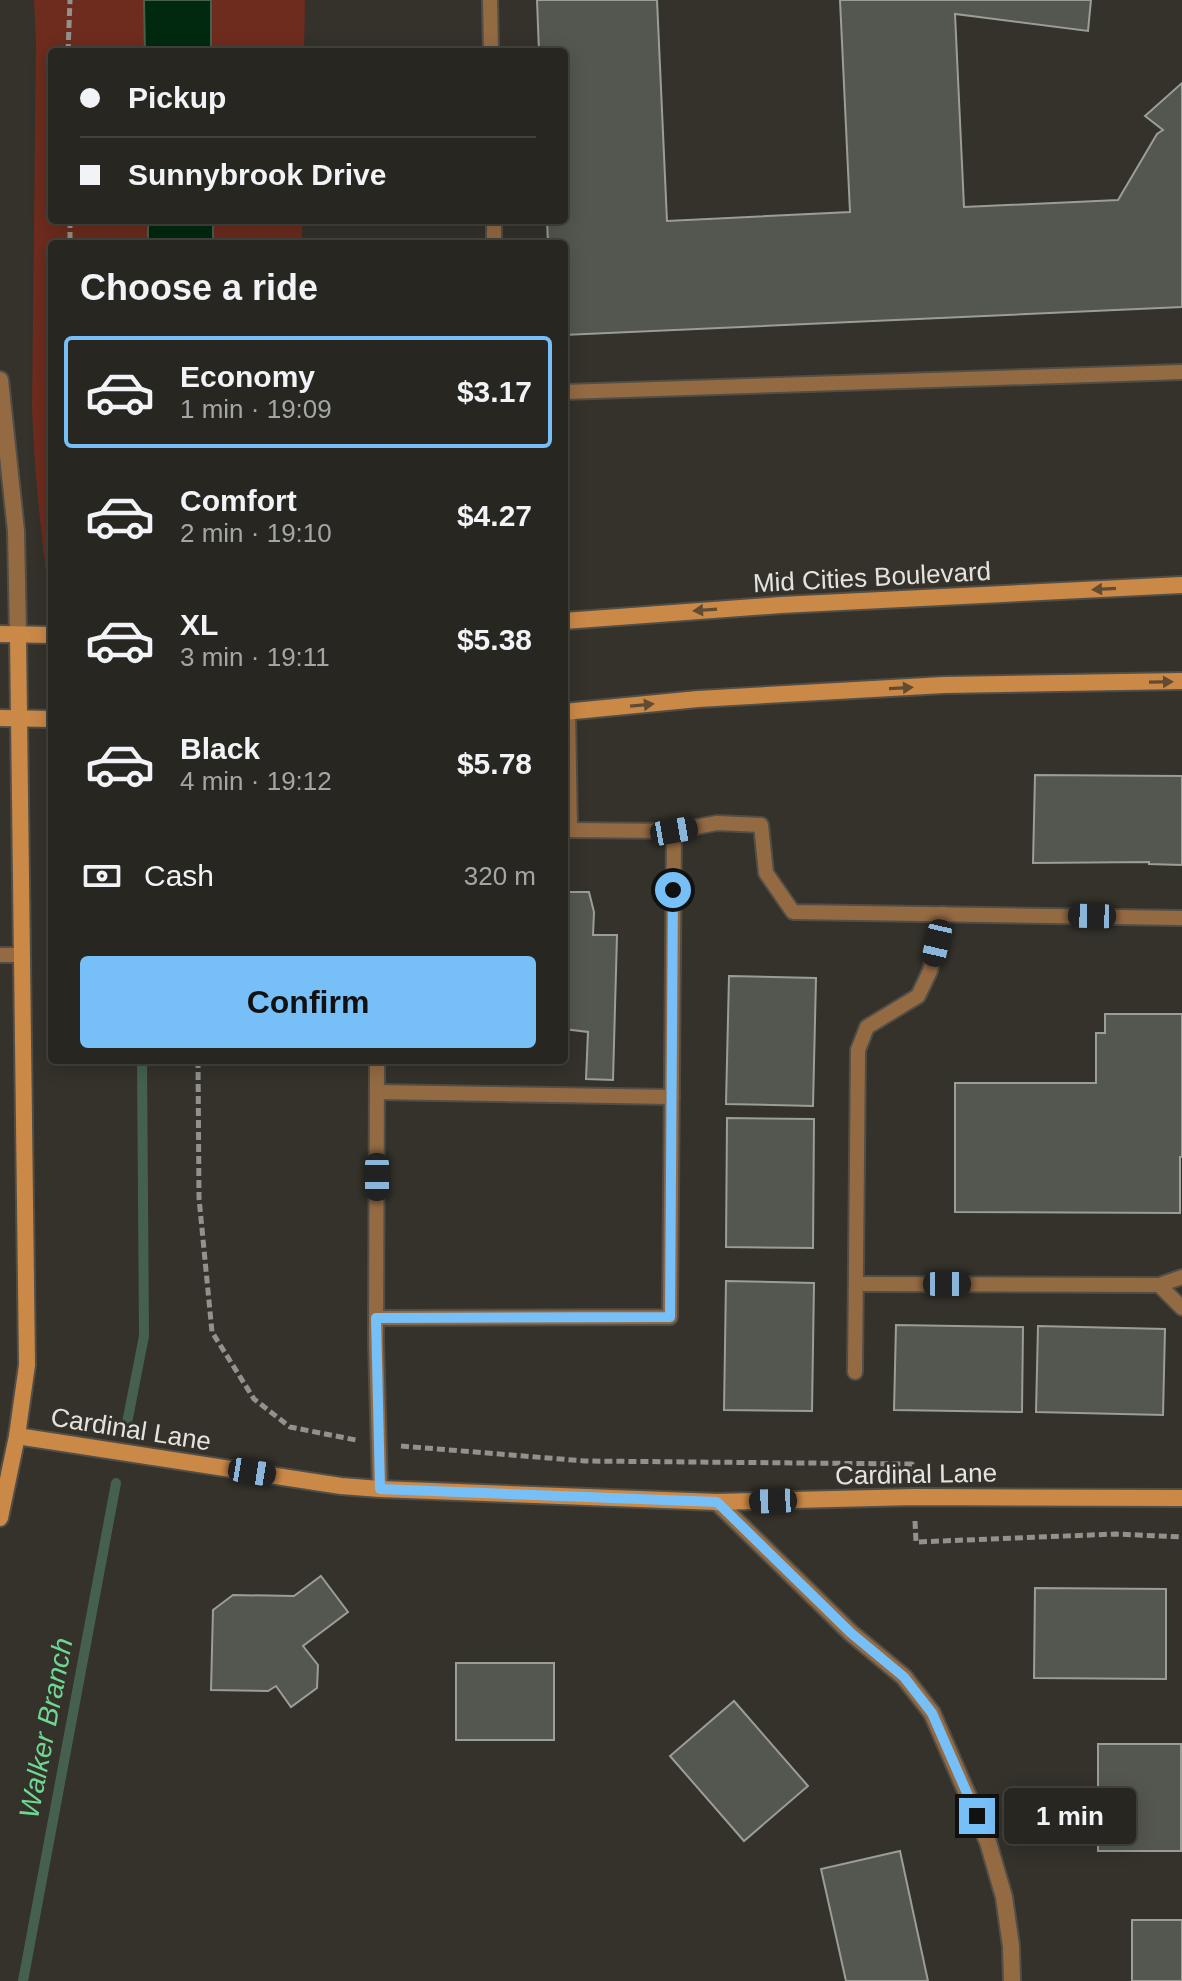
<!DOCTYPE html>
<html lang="en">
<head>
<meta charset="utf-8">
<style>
  :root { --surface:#272620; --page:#2f2e29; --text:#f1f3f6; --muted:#a4a5a5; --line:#43433e; --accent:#77bff7 }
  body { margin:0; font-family:Helvetica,sans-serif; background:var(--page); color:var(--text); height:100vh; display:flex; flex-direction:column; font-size:30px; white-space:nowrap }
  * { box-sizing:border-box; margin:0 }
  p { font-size:26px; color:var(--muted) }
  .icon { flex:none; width:44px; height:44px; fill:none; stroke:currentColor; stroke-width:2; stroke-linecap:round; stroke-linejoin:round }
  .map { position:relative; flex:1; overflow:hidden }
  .sheet { position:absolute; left:48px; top:240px; width:520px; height:824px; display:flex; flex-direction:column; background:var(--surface); border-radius:8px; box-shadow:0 4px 20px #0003,0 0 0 2px var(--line) }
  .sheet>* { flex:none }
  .guide { position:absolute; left:48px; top:48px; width:520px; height:176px; border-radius:8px; box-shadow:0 4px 20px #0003,0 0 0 2px var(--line); display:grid; align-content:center; height:176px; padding:0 32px; background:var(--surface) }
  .end { position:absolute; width:36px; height:36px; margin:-18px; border:10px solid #77bff7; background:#111; box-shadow:0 0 0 4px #111 }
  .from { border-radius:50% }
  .bubble { position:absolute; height:56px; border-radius:8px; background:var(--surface); box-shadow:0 4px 20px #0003,0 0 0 2px var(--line); font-size:26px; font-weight:700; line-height:56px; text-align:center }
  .car { position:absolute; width:24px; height:48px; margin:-24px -12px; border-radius:10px; box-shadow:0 0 6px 2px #0007; background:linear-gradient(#222 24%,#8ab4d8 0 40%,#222 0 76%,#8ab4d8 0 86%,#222 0) }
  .guide b { display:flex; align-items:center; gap:28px; height:76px; font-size:30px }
  .guide b+b { border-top:2px solid var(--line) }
  .guide i { width:20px; height:20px; background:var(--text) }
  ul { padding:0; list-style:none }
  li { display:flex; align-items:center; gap:24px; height:112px; margin:0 16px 12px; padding:0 16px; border:4px solid transparent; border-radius:8px }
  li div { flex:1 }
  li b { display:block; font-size:30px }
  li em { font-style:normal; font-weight:700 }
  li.active { border-color:var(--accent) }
  li>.icon { width:72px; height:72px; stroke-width:1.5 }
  h2 { padding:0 32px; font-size:36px; line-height:96px }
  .pay { display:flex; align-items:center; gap:20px; height:88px; padding:0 32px; font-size:30px }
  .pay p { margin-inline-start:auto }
  .cta { display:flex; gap:16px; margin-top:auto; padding:16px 32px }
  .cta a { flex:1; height:92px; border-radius:8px; background:var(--accent); color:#111; font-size:32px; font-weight:700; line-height:92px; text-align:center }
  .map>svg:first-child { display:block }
  .green { fill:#6d2c1e }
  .water { fill:#002910; stroke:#45614e; stroke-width:2 }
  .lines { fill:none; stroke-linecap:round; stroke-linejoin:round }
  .stream { stroke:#45614e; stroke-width:10 }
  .building { fill:#54574f; stroke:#9b9e95; stroke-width:2 }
  .lane-casing { stroke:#504e47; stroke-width:18 }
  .street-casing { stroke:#504e47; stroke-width:20 }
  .secondary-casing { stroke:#504e47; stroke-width:20 }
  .path { stroke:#93918b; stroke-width:5; stroke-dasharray:8 4; stroke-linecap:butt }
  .lane { stroke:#946a43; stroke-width:14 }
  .street { stroke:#946a43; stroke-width:16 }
  .secondary { stroke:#cb8947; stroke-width:16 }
  .oneway { fill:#614c33 }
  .route { stroke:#77bff7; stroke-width:10 }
  .labels { text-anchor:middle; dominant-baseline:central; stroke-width:6; stroke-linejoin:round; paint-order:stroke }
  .street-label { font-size:26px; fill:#e5e3de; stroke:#34322a }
  .water-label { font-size:28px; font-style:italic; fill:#6ed893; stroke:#34322a }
</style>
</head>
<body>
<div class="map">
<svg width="1182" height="1981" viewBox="0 0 1182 1981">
  <rect width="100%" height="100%" fill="#34322a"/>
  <path class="green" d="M 34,0 L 305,0 L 304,52 L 52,52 L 52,220 L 302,220 L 302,244 L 52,244 L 52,596 L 49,596 C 41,533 34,470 32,407 L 36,43 Z"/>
  <g class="water">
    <polygon points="144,0 211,0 211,52 145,52"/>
    <rect x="148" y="220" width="65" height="24"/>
  </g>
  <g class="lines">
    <g class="stream">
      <polyline points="127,1423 144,1336 142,1060"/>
      <polyline points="23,1981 116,1483"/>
    </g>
  </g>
  <g class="building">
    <polygon points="537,0 657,0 667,221 850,212 840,0 1091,0 1088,31 955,14 964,207 1118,200 1157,134 1163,130 1145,116 1182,83 1182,307 564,335 564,244 548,244 547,220 564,220 564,52 539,52"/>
    <polygon points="1035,775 1182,776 1182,865 1149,864 1149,862 1033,863"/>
    <polygon points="564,892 589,892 594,912 593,935 617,935 613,1080 586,1079 588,1032 564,1029"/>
    <polygon points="729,976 816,978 813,1106 726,1104"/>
    <polygon points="1105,1014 1182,1014 1182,1157 1180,1157 1180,1213 955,1212 955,1083 1096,1083 1096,1033 1105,1033"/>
    <polygon points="727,1118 814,1119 813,1248 726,1247"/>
    <polygon points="726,1281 814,1283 812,1411 724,1410"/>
    <polygon points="896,1325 1023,1327 1022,1412 894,1410"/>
    <polygon points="1038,1326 1165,1329 1163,1415 1036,1412"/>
    <polygon points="321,1576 348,1612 303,1646 318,1665 317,1688 291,1707 276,1686 268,1691 211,1690 213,1610 233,1595 294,1596"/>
    <polygon points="1035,1588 1166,1589 1166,1679 1034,1678"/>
    <rect x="456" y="1663" width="98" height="77"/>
    <polygon points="734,1701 808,1786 744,1841 670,1756"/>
    <rect x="1098" y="1744" width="83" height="107"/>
    <polygon points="900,1851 928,1981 846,1981 821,1869"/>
    <rect x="1132" y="1920" width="50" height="61"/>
  </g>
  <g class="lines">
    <defs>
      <g id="lane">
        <polyline points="490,0 491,52"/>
        <polyline points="494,220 494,244"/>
        <polyline points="564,392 1182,372"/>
        <polyline points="568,712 570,829"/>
        <polyline points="674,831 717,823 761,825 766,873 793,912 1182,918"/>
        <polyline points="0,955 22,955"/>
        <polyline points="377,1060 376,1342 380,1489"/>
        <polyline points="377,1092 672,1097"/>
        <polyline points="856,1284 1159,1285 1182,1277"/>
        <polyline points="1159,1285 1182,1308"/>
        <polyline points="376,1318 670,1317 674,831 564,830"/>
        <polyline points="855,1372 858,1050 867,1027 918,996 930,971 943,914"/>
      </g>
      <g id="street">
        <polyline points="0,380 16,531 18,635"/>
        <polyline points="717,1502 851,1633 904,1677 932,1713 988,1842 1004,1897 1011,1946 1012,1981"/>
      </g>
      <g id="secondary">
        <polyline points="564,621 781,605 1182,585"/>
        <polyline points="0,634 52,635"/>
        <polyline points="564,712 698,699 944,685 1182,681"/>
        <polyline points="0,718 52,719"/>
        <polyline points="17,1436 341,1486 380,1489 717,1502 915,1497 1182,1498"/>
        <polyline points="0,1518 17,1436 27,1365 18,635"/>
      </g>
    </defs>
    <use href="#lane" class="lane-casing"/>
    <use href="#street" class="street-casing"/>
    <use href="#secondary" class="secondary-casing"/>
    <g class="path">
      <polyline points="68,52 70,0"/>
      <polyline points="70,220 70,244"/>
      <polyline points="198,1060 199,1198 212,1332 254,1399 290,1427 356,1440"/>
      <polyline points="401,1446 585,1461 912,1464 913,1475"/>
      <polyline points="915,1521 916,1542 1116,1534 1182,1537"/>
    </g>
    <use href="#lane" class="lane"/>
    <use href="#street" class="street"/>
    <use href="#secondary" class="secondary"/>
  </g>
  <defs><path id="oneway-solid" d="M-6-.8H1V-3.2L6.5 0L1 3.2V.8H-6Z" transform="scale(2)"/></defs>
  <g class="oneway">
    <use href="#oneway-solid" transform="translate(1104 589) rotate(177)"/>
    <use href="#oneway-solid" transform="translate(705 610) rotate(176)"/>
    <use href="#oneway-solid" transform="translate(1161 682) rotate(-1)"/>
    <use href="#oneway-solid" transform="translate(901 688) rotate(-3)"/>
    <use href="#oneway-solid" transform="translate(642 705) rotate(-5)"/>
  </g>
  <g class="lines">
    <polyline class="route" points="673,890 670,1317 376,1318 380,1489 717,1502 851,1633 904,1677 932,1713 977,1816"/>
  </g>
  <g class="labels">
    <g class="street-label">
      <text transform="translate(872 577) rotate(-3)">Mid Cities Boulevard</text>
      <text transform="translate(131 1429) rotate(9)">Cardinal Lane</text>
      <text transform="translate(916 1474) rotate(-1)">Cardinal Lane</text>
    </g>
    <g class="water-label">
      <text transform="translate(46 1728) rotate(-79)">Walker Branch</text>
    </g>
  </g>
</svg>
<i class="end from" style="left:673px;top:890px"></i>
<i class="end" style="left:977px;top:1816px"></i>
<div class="bubble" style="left:1004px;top:1788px;width:132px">1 min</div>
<i class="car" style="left:674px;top:831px;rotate:80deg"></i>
<i class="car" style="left:1092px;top:916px;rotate:271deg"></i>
<i class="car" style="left:937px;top:943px;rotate:193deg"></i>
<i class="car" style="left:377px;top:1177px;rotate:180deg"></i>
<i class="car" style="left:947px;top:1284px;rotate:90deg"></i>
<i class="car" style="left:252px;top:1472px;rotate:99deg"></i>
<i class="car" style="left:773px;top:1501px;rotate:268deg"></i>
<div class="guide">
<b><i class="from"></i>Pickup</b>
<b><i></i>Sunnybrook Drive</b>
</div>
<section class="sheet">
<h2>Choose a ride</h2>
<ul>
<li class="active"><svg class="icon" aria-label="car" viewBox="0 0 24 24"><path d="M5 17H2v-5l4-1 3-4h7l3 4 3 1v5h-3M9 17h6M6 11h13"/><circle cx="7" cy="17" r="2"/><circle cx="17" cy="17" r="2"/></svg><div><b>Economy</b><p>1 min · 19:09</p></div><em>$3.17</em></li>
<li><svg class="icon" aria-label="car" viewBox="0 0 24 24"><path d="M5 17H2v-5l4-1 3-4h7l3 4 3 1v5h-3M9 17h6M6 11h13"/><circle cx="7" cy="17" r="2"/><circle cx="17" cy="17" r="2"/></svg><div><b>Comfort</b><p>2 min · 19:10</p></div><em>$4.27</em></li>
<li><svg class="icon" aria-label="car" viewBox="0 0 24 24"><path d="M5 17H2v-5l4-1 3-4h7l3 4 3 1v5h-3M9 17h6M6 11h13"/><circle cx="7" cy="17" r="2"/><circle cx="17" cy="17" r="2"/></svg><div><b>XL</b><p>3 min · 19:11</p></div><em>$5.38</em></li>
<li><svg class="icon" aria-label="car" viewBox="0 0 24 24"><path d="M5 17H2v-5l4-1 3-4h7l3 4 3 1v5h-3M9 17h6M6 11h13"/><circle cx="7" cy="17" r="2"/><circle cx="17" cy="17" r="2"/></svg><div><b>Black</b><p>4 min · 19:12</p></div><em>$5.78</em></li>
</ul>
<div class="pay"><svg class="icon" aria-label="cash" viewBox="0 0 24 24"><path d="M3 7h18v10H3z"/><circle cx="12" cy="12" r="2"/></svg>Cash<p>320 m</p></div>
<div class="cta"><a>Confirm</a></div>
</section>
</div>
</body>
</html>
